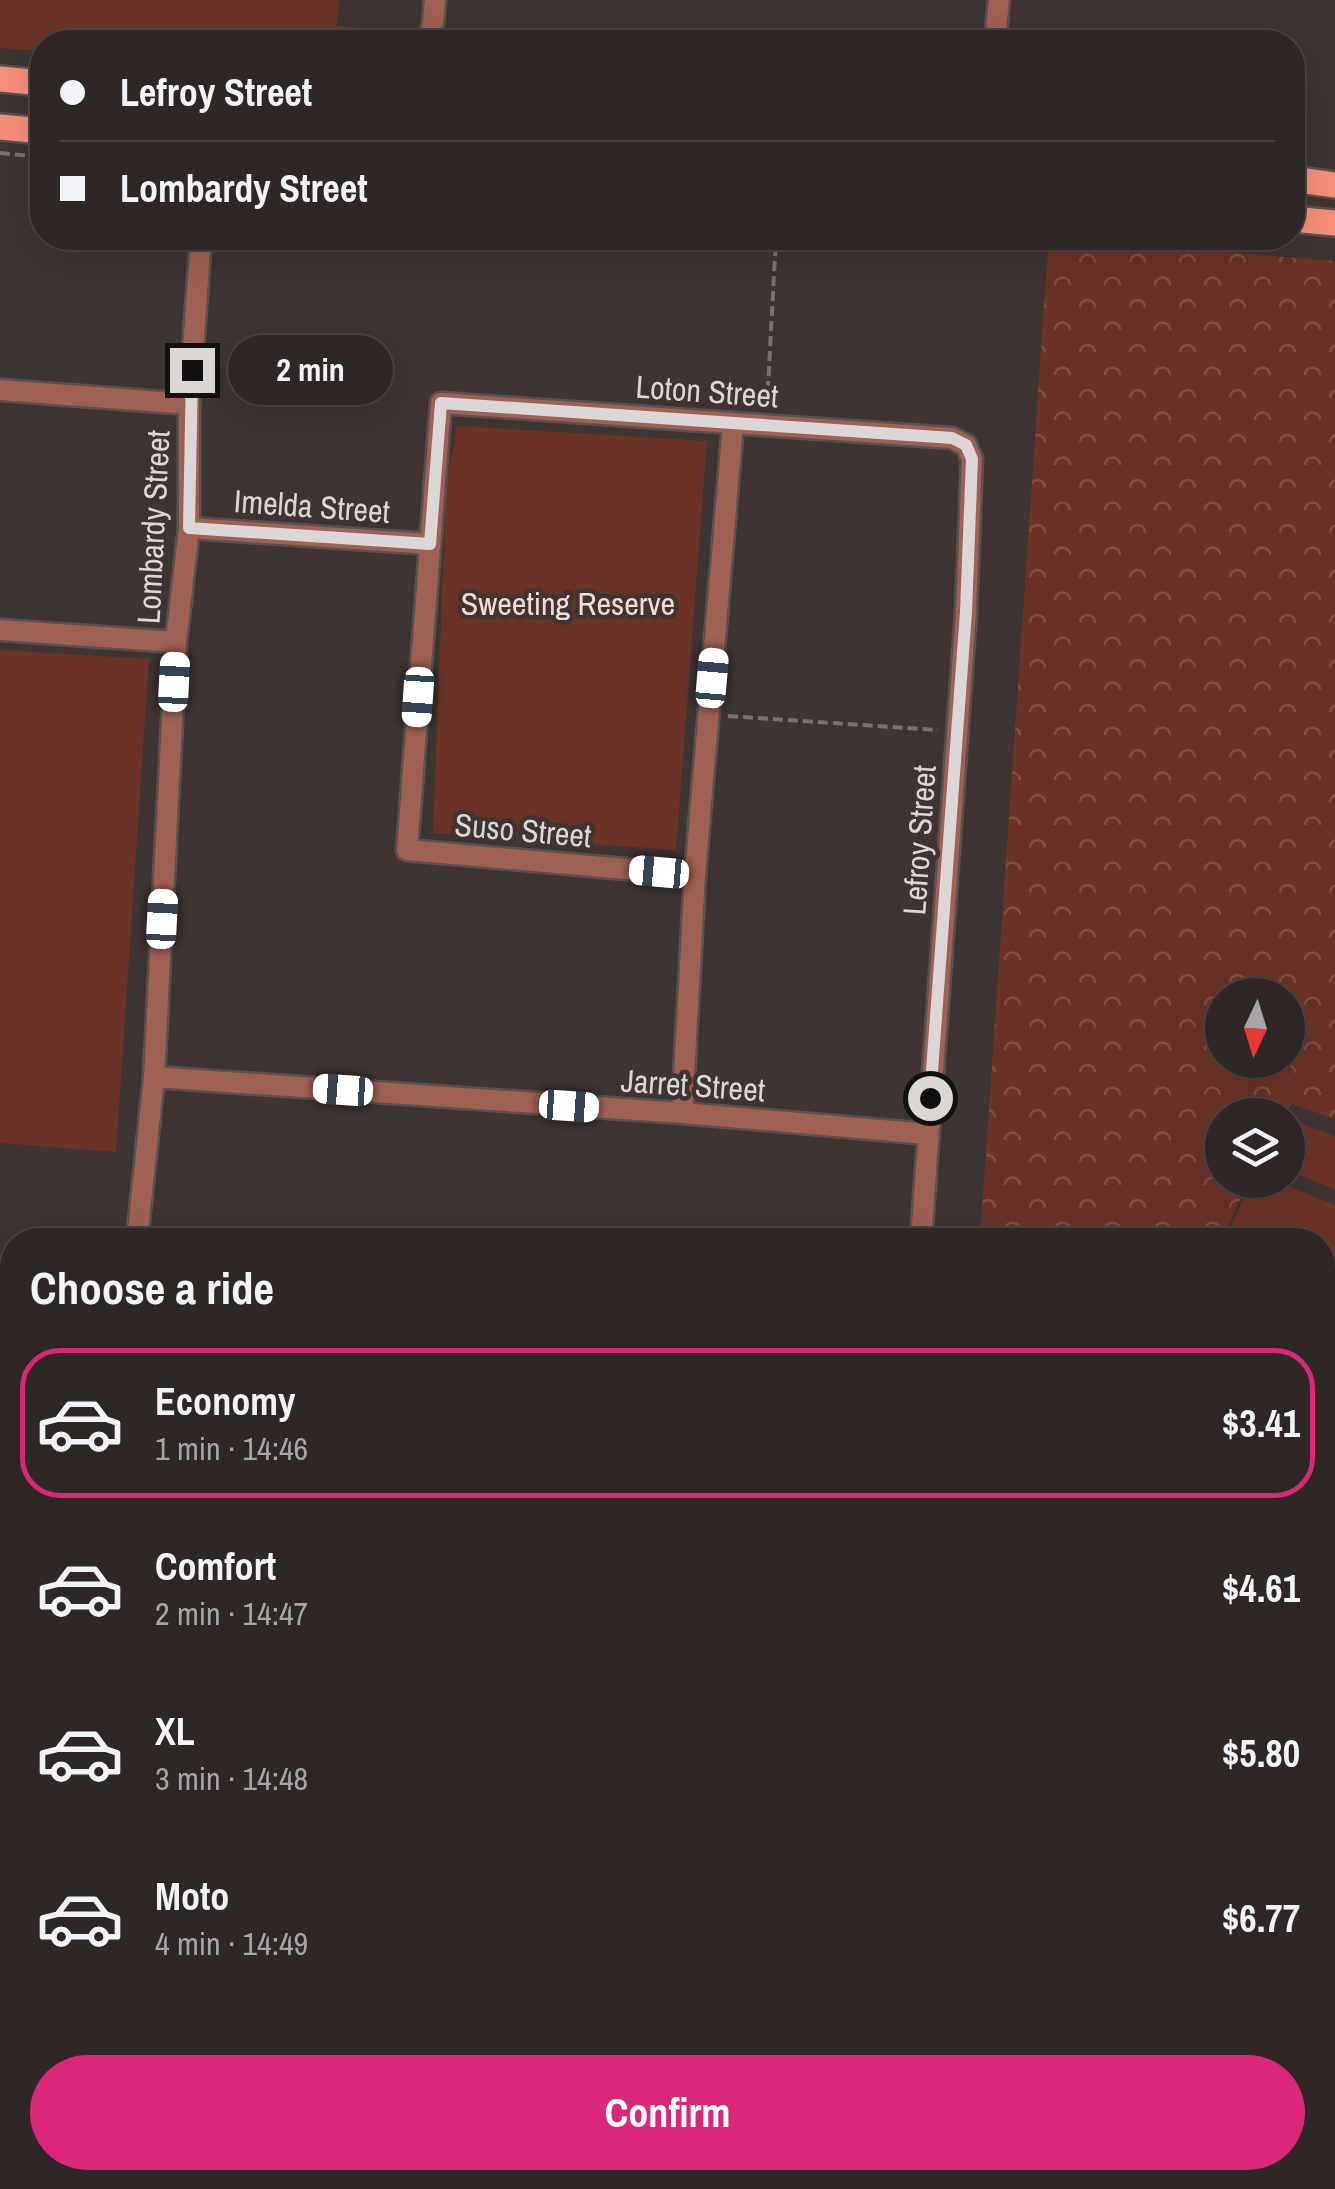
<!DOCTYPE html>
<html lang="en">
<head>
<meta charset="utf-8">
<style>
  :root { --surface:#2e2726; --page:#3a3332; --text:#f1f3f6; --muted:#a7a5a7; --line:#494443; --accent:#db2777 }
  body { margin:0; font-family:"Archivo Narrow",sans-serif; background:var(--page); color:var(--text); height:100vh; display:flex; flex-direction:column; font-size:38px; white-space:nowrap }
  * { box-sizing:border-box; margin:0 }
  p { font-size:32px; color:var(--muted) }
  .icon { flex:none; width:55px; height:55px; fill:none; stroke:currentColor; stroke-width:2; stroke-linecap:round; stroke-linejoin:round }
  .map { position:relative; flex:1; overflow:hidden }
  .sheet { position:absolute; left:0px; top:1228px; width:1335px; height:962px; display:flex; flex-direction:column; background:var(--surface); border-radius:40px 40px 0 0; box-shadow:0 10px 40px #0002,0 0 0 2px var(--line) }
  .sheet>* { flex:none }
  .top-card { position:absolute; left:30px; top:30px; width:1275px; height:220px; border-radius:40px; box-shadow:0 10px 40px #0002,0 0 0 2px var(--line); display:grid; align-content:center; height:220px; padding:0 30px; background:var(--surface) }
  .needle { width:65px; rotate:184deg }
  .buttons { position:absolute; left:1205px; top:978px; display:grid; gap:20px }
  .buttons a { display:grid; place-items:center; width:100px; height:100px; border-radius:50%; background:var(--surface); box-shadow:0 10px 40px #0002,0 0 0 2px var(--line); font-size:50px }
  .end { position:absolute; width:45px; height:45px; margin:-22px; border:12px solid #dcd6d4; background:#111; box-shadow:0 0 0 5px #111 }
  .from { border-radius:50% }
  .bubble { position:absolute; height:70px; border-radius:35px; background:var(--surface); box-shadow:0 10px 40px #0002,0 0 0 2px var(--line); font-size:32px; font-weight:700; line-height:70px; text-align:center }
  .car { position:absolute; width:30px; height:60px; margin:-30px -15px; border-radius:12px; box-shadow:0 0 8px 2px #0007; background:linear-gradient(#fff 24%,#345 0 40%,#fff 0 76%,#345 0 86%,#fff 0) }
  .top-card b { display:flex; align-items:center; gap:35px; height:95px; font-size:38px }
  .top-card b+b { border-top:2px solid var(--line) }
  .top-card i { width:25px; height:25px; background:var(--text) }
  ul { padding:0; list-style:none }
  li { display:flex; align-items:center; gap:30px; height:150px; margin:0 20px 15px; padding:0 10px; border:5px solid transparent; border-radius:40px }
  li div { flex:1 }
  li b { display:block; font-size:38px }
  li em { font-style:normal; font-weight:700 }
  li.on { border-color:var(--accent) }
  li>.icon { width:90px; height:90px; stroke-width:1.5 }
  h2 { padding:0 30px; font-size:45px; line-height:120px }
  .action { display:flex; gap:20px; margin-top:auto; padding:20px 30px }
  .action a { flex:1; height:115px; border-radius:60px; background:var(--accent); color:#fff; font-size:40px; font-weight:700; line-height:115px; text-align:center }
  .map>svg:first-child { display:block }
  .green { fill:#6b3327 }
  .forest { fill:url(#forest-crowns); fill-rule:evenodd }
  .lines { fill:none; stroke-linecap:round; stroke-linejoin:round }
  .minor-casing { stroke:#5a514f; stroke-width:25 }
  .tertiary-casing { stroke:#5a514f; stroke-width:25 }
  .secondary-casing { stroke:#5a514f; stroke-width:25 }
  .primary-casing { stroke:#5a514f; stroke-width:30 }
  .path { stroke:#7a7270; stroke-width:4; stroke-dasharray:10 5; stroke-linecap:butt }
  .minor { stroke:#9f6153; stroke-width:20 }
  .tertiary { stroke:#9f6153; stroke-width:20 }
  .secondary { stroke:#d87661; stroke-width:20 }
  .primary { stroke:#f5907a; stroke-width:25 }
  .route { stroke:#dcd6d4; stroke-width:12 }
  .labels { text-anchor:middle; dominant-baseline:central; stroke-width:9; stroke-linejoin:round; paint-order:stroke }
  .street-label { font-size:32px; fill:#dcd6d4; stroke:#3e3432 }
  .park-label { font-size:32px; fill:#f6dbd4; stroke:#3e3432 }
</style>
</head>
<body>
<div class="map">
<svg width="1335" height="2189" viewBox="0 0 1335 2189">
  <defs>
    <pattern id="forest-crowns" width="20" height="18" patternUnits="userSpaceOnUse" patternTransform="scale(2.5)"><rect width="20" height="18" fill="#6b3327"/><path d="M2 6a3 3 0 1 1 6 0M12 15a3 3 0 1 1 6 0" fill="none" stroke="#805045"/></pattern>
  </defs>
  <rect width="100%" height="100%" fill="#3e3432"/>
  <g class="green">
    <polygon points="0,0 339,0 337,26 405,31 404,42 42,42 42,51 0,48"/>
    <polygon points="457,426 707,441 676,850 433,833 446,487"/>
    <polygon points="0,650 149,659 116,1152 0,1143"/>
    <polygon points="1292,1120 1335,1136 1335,1189 1288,1171 1288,1132"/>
    <polygon points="1252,1180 1273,1180 1335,1205 1335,2189 1301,2189 1235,2178 1322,2178 1322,1240 1225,1240"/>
  </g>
  <g class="forest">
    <path d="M 1048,249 L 1225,252 L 1335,261 L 1335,1119 L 1292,1104 L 1284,1115 L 1222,1115 L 1222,1180 L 1249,1180 L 1222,1240 L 980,1240 ZM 1222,995 L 1288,995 L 1288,1060 L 1222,1060 Z"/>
    <polygon points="1127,2178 1197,2178 1265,2189 1133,2189 1125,2184"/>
  </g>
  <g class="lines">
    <defs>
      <g id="minor">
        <polyline points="995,42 999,0"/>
        <polyline points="0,390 189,404"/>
        <polyline points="189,528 430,544"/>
        <polyline points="0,630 176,642"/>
        <polyline points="695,875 407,850 441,403 952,438 966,445 972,459 966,612 921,1240"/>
        <polyline points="154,1077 682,1113 928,1134"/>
        <polyline points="682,1113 695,875 733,424"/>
        <polyline points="137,1240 154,1077 176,642 189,528 189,404 201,238"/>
        <polyline points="0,1824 12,1825"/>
        <polyline points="316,2189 317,2178"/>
      </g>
      <polyline id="tertiary" points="428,42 433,23 435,0"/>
      <g id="secondary">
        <polyline points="0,2149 12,2155"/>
        <polyline points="18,2178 42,2189"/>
        <polyline points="60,2178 85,2189"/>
      </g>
      <g id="primary">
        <polyline points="0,79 42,83"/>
        <polyline points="0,127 42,131"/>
        <polyline points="1292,179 1335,185"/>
        <polyline points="1292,219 1335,223"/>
      </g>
    </defs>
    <use href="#minor" class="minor-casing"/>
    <use href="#tertiary" class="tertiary-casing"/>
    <use href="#secondary" class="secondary-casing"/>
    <use href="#primary" class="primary-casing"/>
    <g class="path">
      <polyline points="0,153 42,157"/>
      <polyline points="767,406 776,238"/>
      <polyline points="728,716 938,730"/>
    </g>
    <use href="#minor" class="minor"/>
    <use href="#tertiary" class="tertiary"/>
    <use href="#secondary" class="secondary"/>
    <use href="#primary" class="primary"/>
  </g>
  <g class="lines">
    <polyline class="route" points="192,370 189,528 430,544 441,403 952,438 966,445 972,459 966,612 930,1098"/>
  </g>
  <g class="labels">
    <g class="street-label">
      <text transform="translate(707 391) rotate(4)">Loton Street</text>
      <text transform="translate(312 506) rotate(4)">Imelda Street</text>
      <text transform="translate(153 527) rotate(-87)">Lombardy Street</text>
      <text transform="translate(523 830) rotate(5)">Suso Street</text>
      <text transform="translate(919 840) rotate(-86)">Lefroy Street</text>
      <text transform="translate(693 1085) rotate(4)">Jarret Street</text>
    </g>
    <g class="park-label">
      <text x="568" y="603">Sweeting Reserve</text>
    </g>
  </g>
</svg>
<div class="buttons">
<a><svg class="needle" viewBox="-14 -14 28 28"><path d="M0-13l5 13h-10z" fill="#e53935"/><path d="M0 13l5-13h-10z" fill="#a7a5a7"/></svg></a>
<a><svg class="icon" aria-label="layers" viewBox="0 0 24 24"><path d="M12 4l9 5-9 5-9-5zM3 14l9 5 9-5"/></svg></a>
</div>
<i class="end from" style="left:930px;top:1098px"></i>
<i class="end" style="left:192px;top:370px"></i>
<div class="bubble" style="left:228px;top:335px;width:165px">2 min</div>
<i class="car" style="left:712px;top:678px;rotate:5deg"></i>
<i class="car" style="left:174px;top:682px;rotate:3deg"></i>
<i class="car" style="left:418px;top:697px;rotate:184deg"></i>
<i class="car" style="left:659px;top:872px;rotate:275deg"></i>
<i class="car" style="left:162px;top:919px;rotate:3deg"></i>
<i class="car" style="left:343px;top:1090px;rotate:274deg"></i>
<i class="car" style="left:569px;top:1106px;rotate:94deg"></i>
<div class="top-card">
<b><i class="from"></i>Lefroy Street</b>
<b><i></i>Lombardy Street</b>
</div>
<section class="sheet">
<h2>Choose a ride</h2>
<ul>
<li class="on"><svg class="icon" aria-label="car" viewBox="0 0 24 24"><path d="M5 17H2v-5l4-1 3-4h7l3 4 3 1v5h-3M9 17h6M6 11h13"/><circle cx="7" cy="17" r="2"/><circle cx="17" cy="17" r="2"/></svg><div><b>Economy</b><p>1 min · 14:46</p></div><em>$3.41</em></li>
<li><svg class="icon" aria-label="car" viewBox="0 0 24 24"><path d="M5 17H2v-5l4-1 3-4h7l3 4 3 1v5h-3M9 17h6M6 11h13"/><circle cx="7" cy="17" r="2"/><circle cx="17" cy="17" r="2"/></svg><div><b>Comfort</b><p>2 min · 14:47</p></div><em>$4.61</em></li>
<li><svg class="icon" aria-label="car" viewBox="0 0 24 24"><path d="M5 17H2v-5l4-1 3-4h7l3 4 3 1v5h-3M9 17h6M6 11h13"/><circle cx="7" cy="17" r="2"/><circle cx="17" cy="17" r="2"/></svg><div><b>XL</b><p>3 min · 14:48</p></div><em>$5.80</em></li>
<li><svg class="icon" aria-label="car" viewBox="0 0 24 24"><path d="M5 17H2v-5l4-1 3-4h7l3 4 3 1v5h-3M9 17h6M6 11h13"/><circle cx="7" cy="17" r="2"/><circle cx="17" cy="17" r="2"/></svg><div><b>Moto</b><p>4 min · 14:49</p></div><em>$6.77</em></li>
</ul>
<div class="action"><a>Confirm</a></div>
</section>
</div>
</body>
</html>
